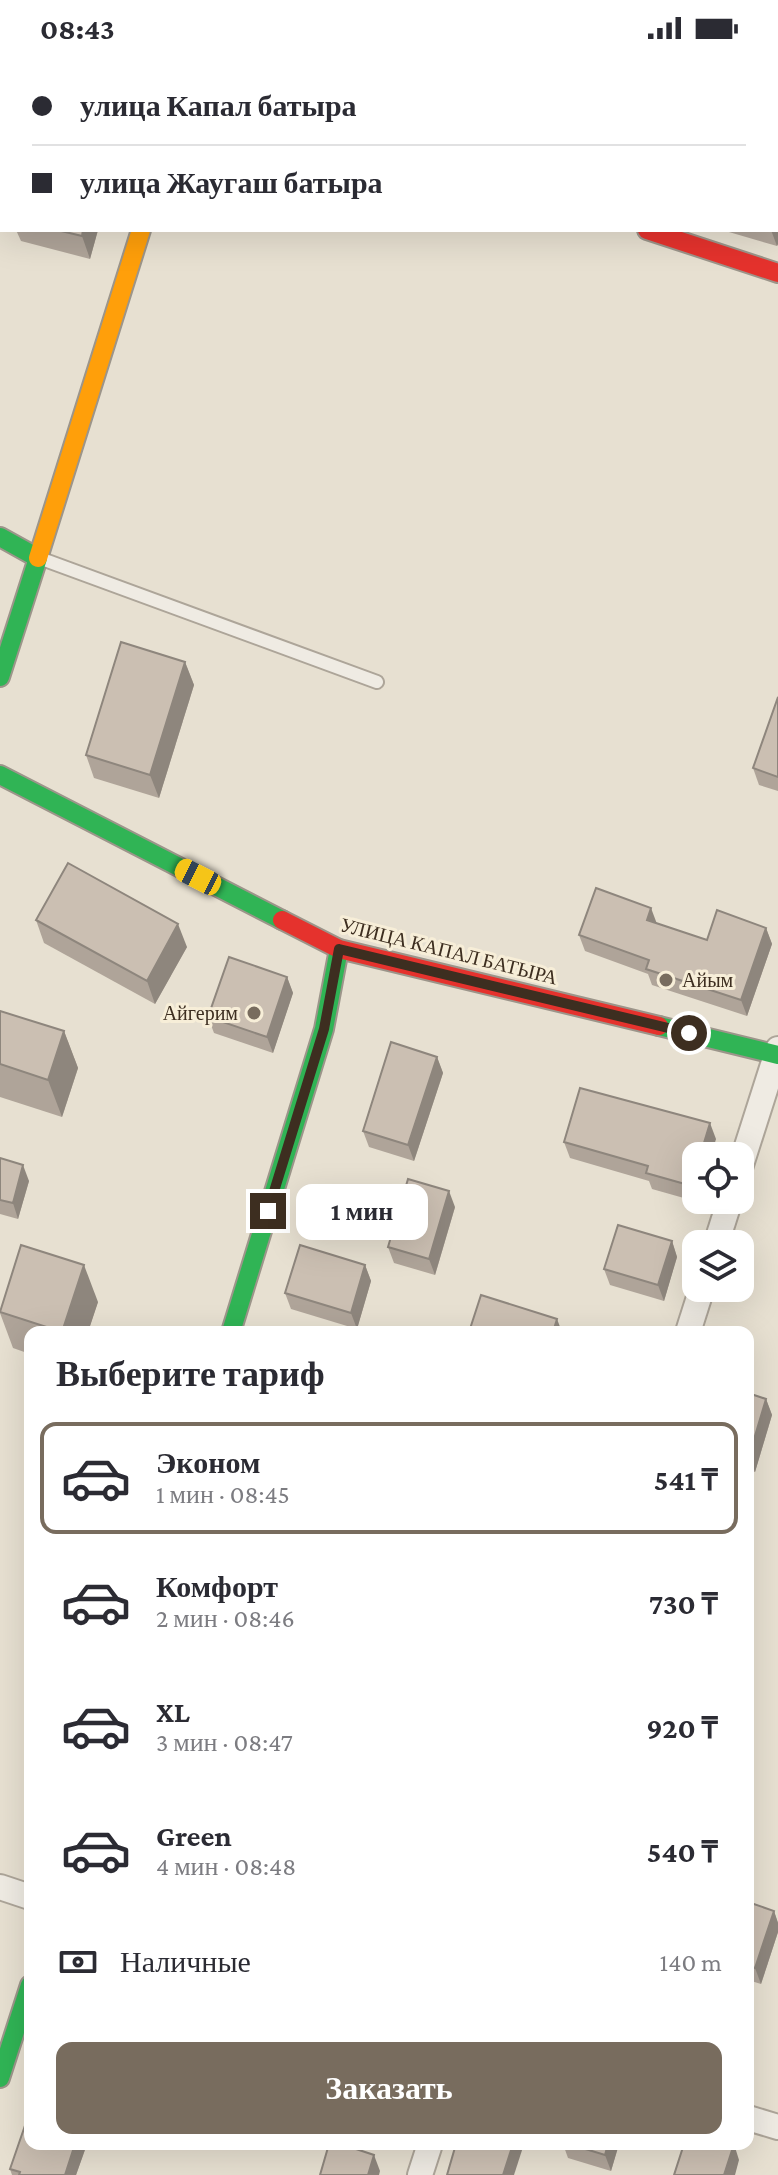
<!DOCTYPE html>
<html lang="ru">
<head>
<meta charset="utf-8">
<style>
  :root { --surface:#fff; --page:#f7f7f7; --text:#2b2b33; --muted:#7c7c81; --line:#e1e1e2; --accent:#786c5e }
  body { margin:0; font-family:"Crimson Pro",serif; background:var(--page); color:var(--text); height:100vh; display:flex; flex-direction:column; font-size:30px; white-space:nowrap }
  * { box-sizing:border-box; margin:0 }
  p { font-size:26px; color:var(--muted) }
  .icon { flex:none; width:44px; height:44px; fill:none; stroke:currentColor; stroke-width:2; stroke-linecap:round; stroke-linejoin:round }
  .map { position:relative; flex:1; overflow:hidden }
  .panel { position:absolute; left:24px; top:1270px; width:730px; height:824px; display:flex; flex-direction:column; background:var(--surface); border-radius:16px; box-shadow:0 8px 32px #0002 }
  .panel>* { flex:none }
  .hud { position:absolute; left:0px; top:0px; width:778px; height:176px; box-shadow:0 8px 32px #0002; display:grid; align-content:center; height:176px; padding:0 32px; background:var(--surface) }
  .tools { position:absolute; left:682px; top:1086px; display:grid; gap:16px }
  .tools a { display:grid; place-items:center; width:72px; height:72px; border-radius:16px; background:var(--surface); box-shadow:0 8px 32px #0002; font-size:40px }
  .end { position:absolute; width:36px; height:36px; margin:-18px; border:10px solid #3d2e20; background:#fff; box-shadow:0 0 0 4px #fff }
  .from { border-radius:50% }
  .bubble { position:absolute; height:56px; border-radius:16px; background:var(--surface); box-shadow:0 8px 32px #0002; font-size:26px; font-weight:700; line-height:56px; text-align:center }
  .car { position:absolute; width:24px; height:48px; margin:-24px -12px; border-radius:10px; box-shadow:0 0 6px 2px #0007; background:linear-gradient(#f5c518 24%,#345 0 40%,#f5c518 0 76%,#345 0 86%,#f5c518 0) }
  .hud b { display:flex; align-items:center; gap:28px; height:76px; font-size:30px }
  .hud b+b { border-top:2px solid var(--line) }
  .hud i { width:20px; height:20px; background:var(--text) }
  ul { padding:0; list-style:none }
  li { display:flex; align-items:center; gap:24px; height:112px; margin:0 16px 12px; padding:0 16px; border:4px solid transparent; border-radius:16px }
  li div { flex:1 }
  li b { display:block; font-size:30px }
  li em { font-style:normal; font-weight:700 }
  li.current { border-color:var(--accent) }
  li>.icon { width:72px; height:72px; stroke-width:1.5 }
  h2 { padding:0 32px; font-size:36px; line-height:96px }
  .pay { display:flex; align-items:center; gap:20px; height:88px; padding:0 32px; font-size:30px }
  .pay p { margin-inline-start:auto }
  .action { display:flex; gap:16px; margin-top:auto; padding:16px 32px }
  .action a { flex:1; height:92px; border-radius:16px; background:var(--accent); color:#fff; font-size:32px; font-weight:700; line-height:92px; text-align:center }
  .status { display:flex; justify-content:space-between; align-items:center; height:56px; padding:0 40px; background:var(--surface); direction:ltr }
  .status svg { height:22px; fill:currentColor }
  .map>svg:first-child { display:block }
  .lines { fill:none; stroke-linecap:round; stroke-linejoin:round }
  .lane-casing { stroke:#ada599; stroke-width:16 }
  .street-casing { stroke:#ada599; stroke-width:28 }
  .fast-casing { stroke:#9c958a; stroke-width:22 }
  .slow-casing { stroke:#9c958a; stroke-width:22 }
  .jam-casing { stroke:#9c958a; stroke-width:22 }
  .lane { stroke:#efebe3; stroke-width:12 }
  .street { stroke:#efebe3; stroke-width:24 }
  .fast { stroke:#30b455; stroke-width:18 }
  .slow { stroke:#ff9f0a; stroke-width:18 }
  .jam { stroke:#e5322d; stroke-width:18 }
  .wall { fill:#afa499 }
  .shaded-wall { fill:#8e867d }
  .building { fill:#cbbfb2; stroke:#8e867d; stroke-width:2 }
  .route { stroke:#3d2e20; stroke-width:10 }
  .poi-dot { fill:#786c5e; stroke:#f7eed8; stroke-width:3 }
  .labels { text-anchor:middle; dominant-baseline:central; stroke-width:6; stroke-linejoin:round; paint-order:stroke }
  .street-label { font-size:20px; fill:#3d2e20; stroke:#f7eed8 }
  .poi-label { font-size:20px; fill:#3d2e20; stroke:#f7eed8; text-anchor:start }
</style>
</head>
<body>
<div class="status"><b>08:43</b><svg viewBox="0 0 49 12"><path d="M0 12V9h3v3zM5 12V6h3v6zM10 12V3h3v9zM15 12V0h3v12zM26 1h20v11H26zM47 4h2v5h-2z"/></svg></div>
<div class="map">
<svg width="778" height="2119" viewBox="0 0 778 2119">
  <rect width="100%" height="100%" fill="#e7e0d1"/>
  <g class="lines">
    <defs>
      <polyline id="lane" points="42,503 377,626"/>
      <g id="street">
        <polyline points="17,2 18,0"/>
        <polyline points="193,2 193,0"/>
        <polyline points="619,2 620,0"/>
        <polyline points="0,59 2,52"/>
        <polyline points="740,1112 778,993"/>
        <polyline points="716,1188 730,1144"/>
        <polyline points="688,1276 702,1232"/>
        <polyline points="0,1831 30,1841"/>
        <polyline points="748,2062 778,2071"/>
        <polyline points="420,2119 430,2088"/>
      </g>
      <g id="fast">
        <polyline points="0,481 38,502 0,621"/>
        <polyline points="0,719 282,864"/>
        <polyline points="659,970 778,999"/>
        <polyline points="231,1276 324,973 339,893"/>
        <polyline points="0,2022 30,1929"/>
      </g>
      <polyline id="slow" points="38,502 141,174"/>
      <g id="jam">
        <polyline points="647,174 778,217"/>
        <polyline points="282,864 339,893 659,970"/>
      </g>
    </defs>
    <use href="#lane" class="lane-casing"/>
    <use href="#street" class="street-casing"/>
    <use href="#fast" class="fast-casing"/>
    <use href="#slow" class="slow-casing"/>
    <use href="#jam" class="jam-casing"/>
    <use href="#lane" class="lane"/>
    <use href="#street" class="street"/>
    <use href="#fast" class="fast"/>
    <use href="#slow" class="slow"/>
    <use href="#jam" class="jam"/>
  </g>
  <g class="wall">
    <polygon points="664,0 733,0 732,2 665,2"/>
    <polygon points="778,26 778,188 777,190 722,174 776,174"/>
    <polygon points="16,174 98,174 90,203 21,185"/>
    <polygon points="185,606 194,629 159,742 94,722 86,699"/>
    <polygon points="778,640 778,735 759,729 753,712"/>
    <polygon points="36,864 187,891 155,948 44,887"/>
    <polygon points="657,867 707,884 766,872 772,888 747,960 652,929 648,918 585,895 579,879"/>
    <polygon points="287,921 293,937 273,997 214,977 208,961"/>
    <polygon points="0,955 64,975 78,1012 62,1061 0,1041"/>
    <polygon points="437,1001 443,1017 414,1105 369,1091 363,1075"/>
    <polygon points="716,1083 696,1100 696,1144 699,1144 698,1146 652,1133 649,1125 570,1102 564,1086"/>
    <polygon points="0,1102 29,1125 18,1163 0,1158"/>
    <polygon points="455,1151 435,1219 394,1207 388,1191"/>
    <polygon points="672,1185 677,1201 664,1245 610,1229 604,1213"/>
    <polygon points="365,1209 371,1225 357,1273 291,1253 285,1237"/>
    <polygon points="98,1246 88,1276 30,1276 30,1298 13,1292 0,1257 0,1254"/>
    <polygon points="748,1337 766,1343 772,1359 755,1416 748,1414"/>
    <polygon points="748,1846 774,1855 778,1867 778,1876 761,1928 748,1924"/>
    <polygon points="87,2088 76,2119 12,2119 10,2113"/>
    <polygon points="563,2088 619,2088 611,2115 568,2102"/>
  </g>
  <g class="shaded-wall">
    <polygon points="722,0 733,0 732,2 721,2"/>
    <polygon points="778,152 778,188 777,190 771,174 776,174 776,159"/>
    <polygon points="83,174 98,174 90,203 82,180"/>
    <polygon points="185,606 194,629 159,742 150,719"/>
    <polygon points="651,852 657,868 647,864"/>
    <polygon points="178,868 187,891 155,948 147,925"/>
    <polygon points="766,872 772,888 747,960 741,944"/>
    <polygon points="287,921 293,937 273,997 267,981"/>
    <polygon points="64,975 78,1012 62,1061 48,1024"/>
    <polygon points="437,1001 443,1017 414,1105 408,1089"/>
    <polygon points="710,1067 716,1083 711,1100 700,1100"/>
    <polygon points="23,1109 29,1125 18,1163 13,1147"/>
    <polygon points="696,1116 696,1141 692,1130"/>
    <polygon points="449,1135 455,1151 435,1219 429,1203"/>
    <polygon points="672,1185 677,1201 664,1245 658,1229"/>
    <polygon points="84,1209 98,1246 88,1276 62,1276"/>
    <polygon points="365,1209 371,1225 357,1273 351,1257"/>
    <polygon points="557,1263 562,1276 553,1276"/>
    <polygon points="766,1343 772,1359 755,1416 749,1400"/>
    <polygon points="774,1855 778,1867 778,1876 761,1928 755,1912"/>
    <polygon points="75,2088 87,2088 76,2119 65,2119"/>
    <polygon points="513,2088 524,2088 514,2119 503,2119"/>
    <polygon points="608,2088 619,2088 611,2115 605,2099"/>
    <polygon points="734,2088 739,2104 735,2119 724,2119"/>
    <polygon points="374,2099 380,2115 379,2119 368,2119"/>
  </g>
  <g class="building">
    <polygon points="230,0 380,0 380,2 238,2"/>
    <polygon points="685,0 722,0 721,2 691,2"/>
    <polygon points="776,26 778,26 778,105 776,110 778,110 778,152 776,159"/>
    <polygon points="57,174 83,174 82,180"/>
    <polygon points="121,586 185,606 150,719 86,699"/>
    <polygon points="778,641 778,721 753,712"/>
    <polygon points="68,807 178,868 147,925 36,864"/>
    <polygon points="596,832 651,852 647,864 707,884 717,854 766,872 741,944 646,913 649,904 579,879"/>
    <polygon points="229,901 287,921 267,981 208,961"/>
    <polygon points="0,955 64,975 48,1024 0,1008"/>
    <polygon points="391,986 437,1001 408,1089 363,1075"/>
    <polygon points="580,1032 710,1067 700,1100 696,1100 696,1116 692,1130 646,1117 648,1110 564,1086"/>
    <polygon points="0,1102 23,1109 13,1147 0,1144"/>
    <polygon points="408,1123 449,1135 429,1203 388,1191"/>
    <polygon points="618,1169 672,1185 658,1229 604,1213"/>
    <polygon points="21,1189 84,1209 62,1276 0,1256"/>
    <polygon points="300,1189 365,1209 351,1257 285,1237"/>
    <polygon points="481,1239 557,1263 553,1276 469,1276"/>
    <polygon points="748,1337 766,1343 749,1400 748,1399"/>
    <polygon points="748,1846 774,1855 755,1912 748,1910"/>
    <polygon points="30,2055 30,2088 75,2088 65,2119 19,2119 20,2116 10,2113"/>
    <polygon points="329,2088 341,2088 374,2099 368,2119 320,2119"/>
    <polygon points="456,2088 513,2088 503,2119 447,2119"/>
    <polygon points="569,2088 608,2088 605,2099"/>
    <polygon points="684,2088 734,2088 724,2119 674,2119"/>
  </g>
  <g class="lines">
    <polyline class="route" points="268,1155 324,973 339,893 689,977"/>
  </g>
  <g class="poi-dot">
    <circle cx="666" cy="924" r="8"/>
    <circle cx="254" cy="957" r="8"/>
  </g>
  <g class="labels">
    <g class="street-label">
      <text transform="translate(449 895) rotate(14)">УЛИЦА КАПАЛ БАТЫРА</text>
    </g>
    <g class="poi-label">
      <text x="682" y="924">Айым</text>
      <text x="238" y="957" text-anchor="end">Айгерим</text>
    </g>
  </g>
</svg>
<div class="tools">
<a><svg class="icon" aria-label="locate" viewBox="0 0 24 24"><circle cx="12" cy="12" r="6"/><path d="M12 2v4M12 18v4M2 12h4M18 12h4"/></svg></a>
<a><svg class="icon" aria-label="layers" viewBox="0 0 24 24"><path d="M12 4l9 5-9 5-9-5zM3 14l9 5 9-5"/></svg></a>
</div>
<i class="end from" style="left:689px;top:977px"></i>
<i class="end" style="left:268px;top:1155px"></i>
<div class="bubble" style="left:296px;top:1128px;width:132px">1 мин</div>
<i class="car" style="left:198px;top:821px;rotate:297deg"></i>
<div class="hud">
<b><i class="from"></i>улица Капал батыра</b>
<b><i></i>улица Жаугаш батыра</b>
</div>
<section class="panel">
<h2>Выберите тариф</h2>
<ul>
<li class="current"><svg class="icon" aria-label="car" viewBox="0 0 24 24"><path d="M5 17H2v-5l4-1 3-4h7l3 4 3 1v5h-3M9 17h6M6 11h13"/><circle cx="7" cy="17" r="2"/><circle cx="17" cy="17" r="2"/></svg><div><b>Эконом</b><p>1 мин · 08:45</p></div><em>541 ₸</em></li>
<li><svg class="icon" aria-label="car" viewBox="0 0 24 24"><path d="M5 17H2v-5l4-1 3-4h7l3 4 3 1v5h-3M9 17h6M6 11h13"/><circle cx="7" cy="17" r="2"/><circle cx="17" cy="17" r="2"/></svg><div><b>Комфорт</b><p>2 мин · 08:46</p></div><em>730 ₸</em></li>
<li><svg class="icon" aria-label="car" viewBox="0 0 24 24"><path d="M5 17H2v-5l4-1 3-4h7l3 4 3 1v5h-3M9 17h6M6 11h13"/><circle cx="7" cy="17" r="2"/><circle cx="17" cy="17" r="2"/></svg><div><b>XL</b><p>3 мин · 08:47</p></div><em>920 ₸</em></li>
<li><svg class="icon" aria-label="car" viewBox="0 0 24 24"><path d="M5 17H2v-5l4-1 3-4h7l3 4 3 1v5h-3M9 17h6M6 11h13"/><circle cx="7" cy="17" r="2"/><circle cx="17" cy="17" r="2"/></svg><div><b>Green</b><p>4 мин · 08:48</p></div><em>540 ₸</em></li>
</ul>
<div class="pay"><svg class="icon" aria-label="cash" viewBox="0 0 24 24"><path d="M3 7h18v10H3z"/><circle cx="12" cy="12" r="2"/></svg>Наличные<p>140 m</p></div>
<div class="action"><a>Заказать</a></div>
</section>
</div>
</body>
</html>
